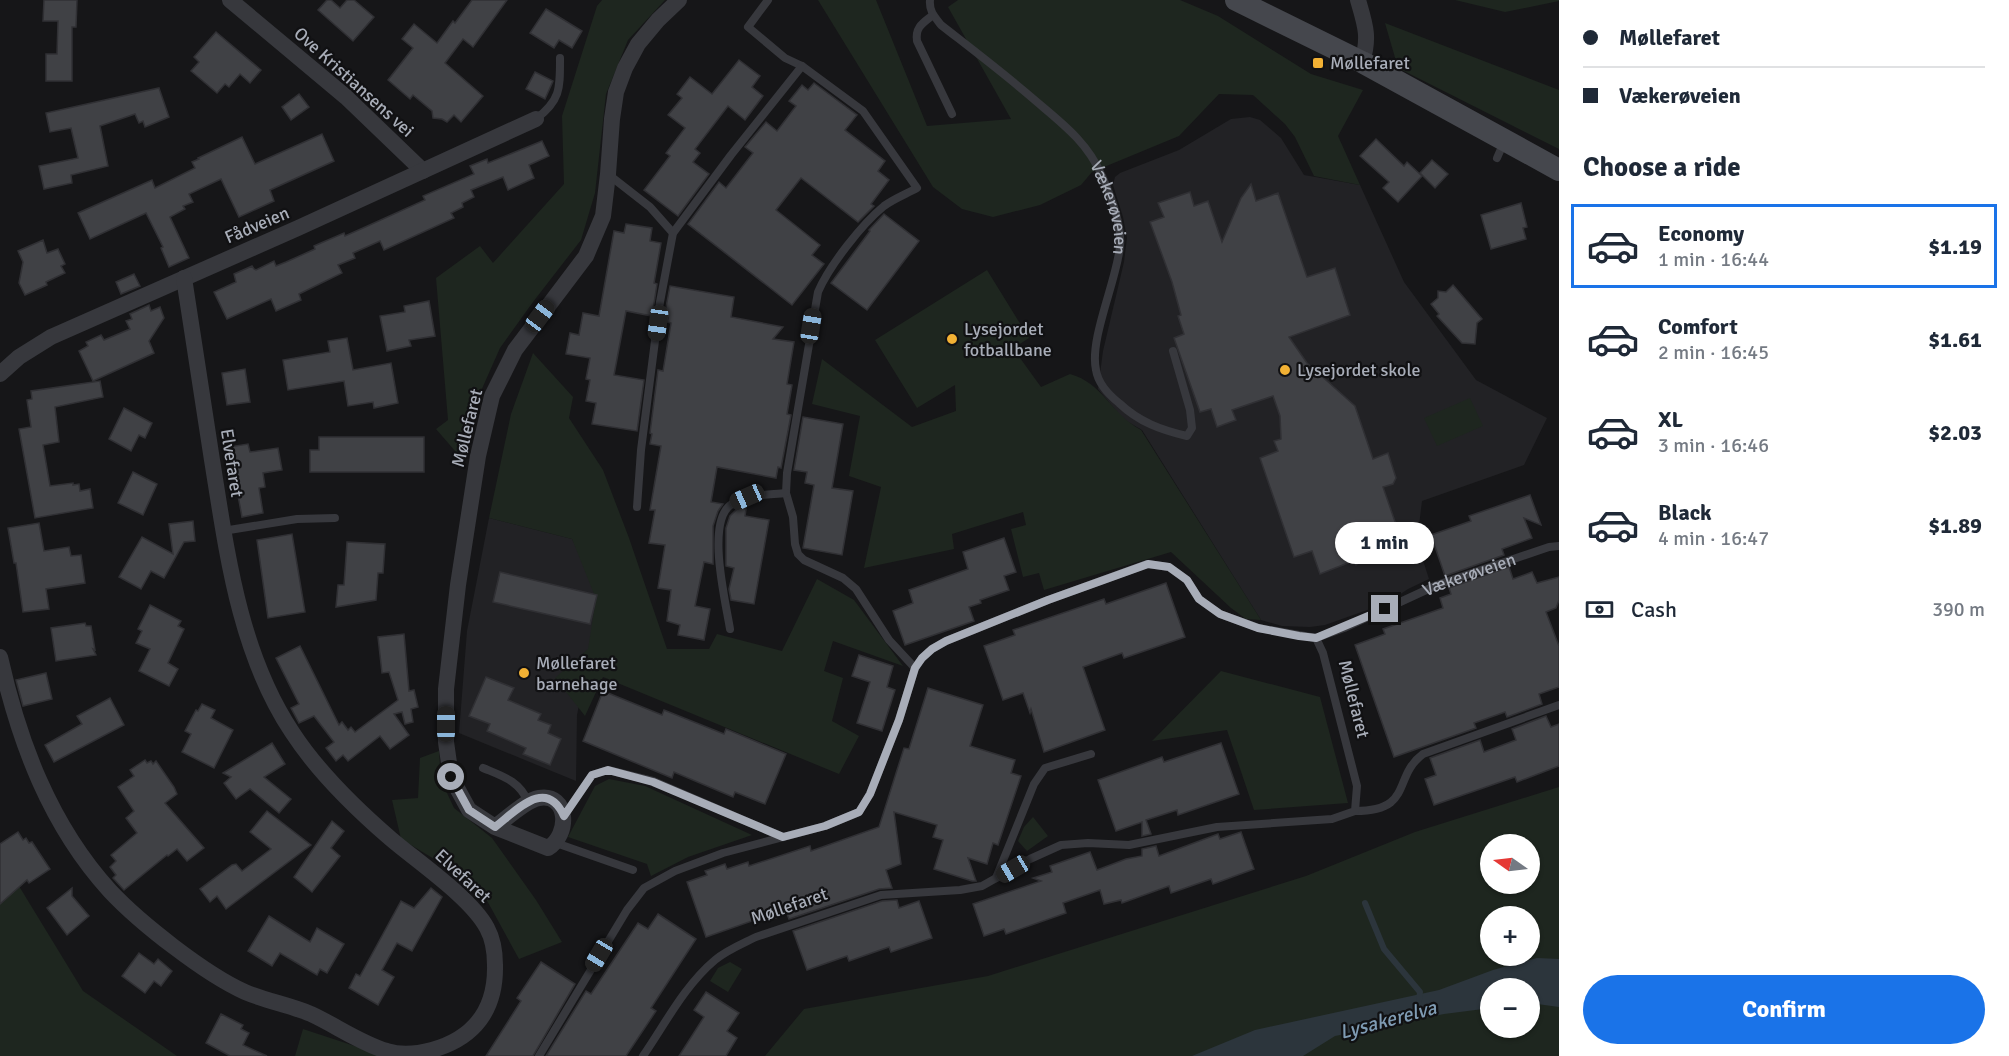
<!DOCTYPE html>
<html lang="en">
<head>
<meta charset="utf-8">
<style>
  :root { --surface:#fff; --page:#f2f2f3; --text:#1f2937; --muted:#747a83; --line:#e0e1e3; --accent:#1a73e8 }
  body { margin:0; font-family:Signika,sans-serif; background:var(--page); color:var(--text); height:100vh; display:flex; flex-direction:column; font-size:22px; white-space:nowrap }
  * { box-sizing:border-box; margin:0 }
  p { font-size:20px; color:var(--muted) }
  .icon { flex:none; width:33px; height:33px; fill:none; stroke:currentColor; stroke-width:2; stroke-linecap:round; stroke-linejoin:round }
  .map { position:relative; flex:1; overflow:hidden }
  .side { display:flex; flex-direction:column; background:var(--surface); width:450px }
  .side>* { flex:none }
  .top-card { display:grid; align-content:center; height:132px; padding:0 24px; background:var(--surface) }
  .needle { width:39px; rotate:284deg }
  .controls { position:absolute; left:1480px; top:834px; display:grid; gap:12px }
  .controls a { display:grid; place-items:center; width:60px; height:60px; border-radius:50%; background:var(--surface); box-shadow:0 2px 4px #0004; font-size:30px }
  .end { position:absolute; width:27px; height:27px; margin:-14px; border:8px solid #a8adb8; background:#111; box-shadow:0 0 0 3px #111 }
  .from { border-radius:50% }
  .bubble { position:absolute; height:42px; border-radius:21px; background:var(--surface); box-shadow:0 2px 4px #0004; font-size:20px; font-weight:800; line-height:42px; text-align:center }
  .car { position:absolute; width:18px; height:36px; margin:-18px -9px; border-radius:8px; box-shadow:0 0 4px 2px #0007; background:linear-gradient(#222 24%,#8ab4d8 0 40%,#222 0 76%,#8ab4d8 0 86%,#222 0) }
  .top-card b { display:flex; align-items:center; gap:21px; height:57px; font-size:22px }
  .top-card b+b { border-top:2px solid var(--line) }
  .top-card i { width:15px; height:15px; background:var(--text) }
  ul { padding:0; list-style:none }
  li { display:flex; align-items:center; gap:18px; height:84px; margin:0 12px 9px; padding:0 12px; border:3px solid transparent; border-radius:0px }
  li div { flex:1 }
  li b { display:block; font-size:22px }
  li em { font-style:normal; font-weight:800 }
  li.active { border-color:var(--accent) }
  li>.icon { width:54px; height:54px; stroke-width:1.5 }
  h2 { padding:0 24px; font-size:27px; line-height:72px }
  .pay { display:flex; align-items:center; gap:15px; height:66px; padding:0 24px; font-size:22px }
  .pay p { margin-inline-start:auto }
  .action { display:flex; gap:12px; margin-top:auto; padding:12px 24px }
  .action a { flex:1; height:69px; border-radius:36px; background:var(--accent); color:#fff; font-size:24px; font-weight:800; line-height:69px; text-align:center }
  main { display:flex; flex:1; min-height:0 }
  .map>svg:first-child { display:block }
  .built { fill:#222225 }
  .green { fill:#1e261f; fill-rule:evenodd }
  .water { fill:#2c353c }
  .lines { fill:none; stroke-linecap:round; stroke-linejoin:round }
  .stream { stroke:#2c353c; stroke-width:6 }
  .building { fill:#404145; stroke:#303034; stroke-width:1.5 }
  .service { stroke:#37383d; stroke-width:8 }
  .minor { stroke:#37383d; stroke-width:16 }
  .secondary { stroke:#45474d; stroke-width:22 }
  .route { stroke:#a8adb8; stroke-width:8 }
  .poi-dot { fill:#f2b134; stroke:#111113; stroke-width:2 }
  .labels { text-anchor:middle; dominant-baseline:central; stroke-width:4.5; stroke-linejoin:round; paint-order:stroke }
  .poi-label { font-size:18px; fill:#a8adb8; stroke:#111113; text-anchor:start }
  .street-label { font-size:18px; fill:#a8adb8; stroke:#111113 }
  .water-label { font-size:20px; font-style:italic; fill:#7f9bb3; stroke:#111113 }
</style>
</head>
<body>
<main>
<div class="map">
<svg width="1559" height="1056" viewBox="0 0 1559 1056">
  <rect width="100%" height="100%" fill="#161618"/>
  <g class="built">
    <polygon points="1250,117 1260,120 1281,138 1304,175 1360,185 1404,282 1476,380 1547,418 1524,465 1422,501 1417,542 1429,579 1408,589 1387,603 1325,625 1310,627 1282,626 1261,620 1142,430 1123,419 1098,389 1103,351 1124,262 1127,238 1123,217 1113,185 1115,177 1120,173 1179,150 1231,119"/>
    <polygon points="489,518 572,539 601,595 577,715 576,781 459,733 467,631"/>
  </g>
  <g class="green">
    <polygon points="602,0 665,0 628,40 606,94 595,193 581,240 533,302 500,348 477,400 462,459 436,429 448,420 436,278 480,246 493,263 564,184 562,116 597,6"/>
    <polygon points="818,0 876,0 927,126 1011,119 948,7 958,0 1180,0 1218,16 1311,74 1363,90 1338,136 1360,185 1314,176 1295,137 1285,124 1253,95 1219,94 1179,136 1092,172 1081,185 1040,205 993,217 962,209 933,187"/>
    <polygon points="1455,0 1559,0 1559,1 1505,12"/>
    <polygon points="1385,23 1559,90 1559,149 1398,68"/>
    <path d="M 987,270 L 1029,338 L 1003,355 L 1020,358 L 1041,387 L 1070,374 C 1103,383 1111,414 1141,430 L 1261,620 L 1246,619 L 1231,608 L 1171,552 L 1044,590 L 1039,573 L 1023,577 L 1011,529 L 1026,525 L 1023,512 L 952,534 L 954,549 L 864,568 L 881,487 L 849,476 L 860,416 L 812,404 L 822,359 L 912,427 L 956,411 L 955,385 L 917,408 L 875,340 Z"/>
    <polygon points="533,353 573,397 569,418 603,470 629,538 667,649 709,649 717,634 782,651 817,579 854,600 903,666 833,641 824,671 843,678 832,721 859,736 839,774 603,677 585,716 555,678 588,649 596,599 572,539 489,518 511,414"/>
    <polygon points="1470,398 1483,426 1437,446 1424,418"/>
    <polygon points="1221,671 1320,697 1348,803 1254,810 1227,730 1152,741"/>
    <polygon points="439,751 441,780 454,808 492,838 536,900 562,942 519,959 479,886 401,839 392,800 418,798 420,758"/>
    <polygon points="609,779 645,786 752,835 688,857 651,876 647,864 568,837 595,786"/>
    <path d="M 1559,787 L 1559,1056 L 765,1056 L 804,1009 L 988,976 L 1306,876 L 1415,832 ZM 1491,844 L 1530,844 L 1530,884 L 1491,884 ZM 1491,916 L 1530,916 L 1530,956 L 1491,956 ZM 1491,988 L 1530,988 L 1530,1028 L 1491,1028 Z"/>
    <polygon points="1033,817 1048,836 1027,851 1018,841 1024,827"/>
    <polygon points="0,855 83,991 177,1056 0,1056"/>
    <polygon points="730,962 742,969 728,992 710,981 718,968"/>
    <polygon points="303,1029 385,1056 295,1056"/>
  </g>
  <polygon class="water" points="1537,958 1559,959 1559,1007 1530,1003 1530,988 1491,988 1491,1008 1444,1014 1335,1036 1303,1056 1192,1056 1255,1030 1439,990 1493,970"/>
  <g class="lines">
    <polyline class="stream" points="1365,903 1384,949 1420,992 1419,1000"/>
  </g>
  <g class="building">
    <polygon points="44,0 77,0 76,27 72,27 72,81 46,81 46,54 57,54 58,21 43,21"/>
    <polygon points="327,0 331,0 340,8 347,0 354,0 374,17 353,41 318,10"/>
    <polygon points="472,0 507,0 473,47 463,39 445,63 483,96 461,122 454,115 447,122 442,119 433,118 432,111 413,95 410,99 388,80 413,48 402,39 414,24 437,43 453,21 455,23"/>
    <polygon points="546,9 582,31 572,48 559,40 554,48 530,33"/>
    <polygon points="216,32 261,70 250,83 240,74 229,87 225,84 217,93 191,71 199,62 194,57"/>
    <polygon points="739,60 760,76 752,87 763,96 745,120 728,106 695,149 700,153 693,162 709,174 678,216 644,190 670,156 666,153 685,128 668,115 682,98 677,94 690,77 712,94"/>
    <polygon points="535,72 553,81 545,99 526,89"/>
    <polygon points="814,83 857,115 845,130 885,161 878,171 889,180 871,204 874,206 858,222 801,178 776,210 820,245 812,255 824,264 792,305 688,224 719,182 726,188 753,153 745,147 766,122 777,131 796,106 789,101 802,85 808,90"/>
    <polygon points="159,88 169,117 145,127 143,121 139,123 135,114 100,126 108,166 71,175 72,183 44,189 39,166 78,158 71,128 50,132 46,113"/>
    <polygon points="299,94 309,107 291,120 282,107"/>
    <polygon points="322,134 334,161 270,190 274,201 239,217 221,179 189,194 193,202 183,206 185,209 170,217 189,258 169,267 161,248 163,247 146,213 90,239 78,213 152,180 155,188 195,168 192,162 199,159 198,158 242,137 255,164"/>
    <polygon points="1376,139 1404,166 1407,162 1422,176 1398,202 1383,188 1389,182 1360,156"/>
    <polygon points="542,141 549,156 529,165 534,178 508,190 503,177 471,190 474,197 462,203 463,207 451,213 454,218 384,250 380,241 353,253 355,258 338,265 342,273 299,294 301,300 276,311 271,299 227,319 214,292 236,282 234,274 252,266 254,269 256,270 274,261 276,266 286,262 315,249 314,246 344,233 345,236 363,228 425,200 423,196 474,174 470,166 487,159 488,163"/>
    <polygon points="1432,160 1448,174 1435,188 1420,173"/>
    <polygon points="1251,184 1256,201 1278,193 1307,277 1335,268 1350,315 1289,337 1307,363 1355,406 1373,459 1388,453 1396,478 1393,484 1383,487 1401,539 1398,549 1394,553 1382,551 1370,560 1367,557 1356,565 1353,561 1320,574 1312,551 1294,557 1260,458 1278,451 1274,441 1281,439 1280,416 1273,396 1232,410 1236,420 1217,427 1211,409 1200,412 1174,338 1184,334 1178,316 1181,315 1172,282 1150,222 1164,217 1158,203 1190,192 1194,206 1208,201 1222,242 1241,198"/>
    <polygon points="1521,203 1527,227 1523,228 1526,239 1491,249 1481,215"/>
    <polygon points="884,214 919,241 867,310 831,283 870,231 869,230"/>
    <polygon points="626,224 652,228 650,241 661,243 654,283 657,284 652,316 626,311 614,375 644,380 637,431 592,424 596,403 586,401 590,380 586,379 590,358 566,354 570,333 579,335 583,313 599,316 614,231 624,233"/>
    <polygon points="43,240 47,253 58,249 65,264 61,266 65,273 46,282 47,285 25,295 19,283 23,262 18,251"/>
    <polygon points="134,274 140,286 121,294 116,282"/>
    <polygon points="1453,285 1482,319 1477,323 1475,344 1462,343 1437,316 1439,314 1431,304 1438,298 1438,291 1446,292"/>
    <polygon points="670,286 734,297 731,317 783,327 773,339 794,342 787,384 792,385 787,414 791,415 781,468 778,467 776,478 717,467 711,502 723,504 718,511 713,526 713,564 704,562 695,606 710,609 704,640 678,635 680,625 667,621 671,590 658,588 665,545 649,543 655,510 650,510 661,446 650,444 652,434 650,433 658,370 663,371 671,323 667,322 668,318 664,318"/>
    <polygon points="429,301 435,336 409,340 411,346 387,351 380,316 405,312 404,306"/>
    <polygon points="149,305 151,311 160,307 164,318 149,341 154,353 93,381 79,351 88,346 86,342 101,335 104,340 130,329 126,321 132,319 130,314"/>
    <polygon points="347,338 353,370 391,363 398,403 374,408 373,402 348,406 344,381 288,390 283,360 330,352 328,341"/>
    <polygon points="245,369 250,402 227,405 222,373"/>
    <polygon points="100,381 103,397 55,407 59,442 43,445 50,486 73,483 73,485 79,484 80,491 90,489 93,508 35,518 19,429 31,427 27,400 32,399 31,391"/>
    <polygon points="124,408 152,423 145,438 139,435 131,451 109,439"/>
    <polygon points="803,417 843,424 832,488 853,491 842,555 803,548 814,485 805,483 807,472 794,470"/>
    <polygon points="319,437 424,437 424,472 310,472 310,450 319,450"/>
    <polygon points="248,444 250,452 278,448 282,470 263,473 265,487 259,488 263,513 242,517 229,447"/>
    <polygon points="133,472 157,484 143,515 118,503"/>
    <polygon points="1530,495 1541,525 1524,518 1532,538 1502,549 1504,555 1445,576 1431,535 1471,521 1469,516"/>
    <polygon points="739,507 746,509 745,516 769,520 754,604 731,600 729,589 734,568 726,566 726,528 730,516"/>
    <polygon points="193,521 195,541 184,542 164,578 151,571 141,589 119,577 142,537 173,554 169,524"/>
    <polygon points="39,523 44,551 69,547 71,556 81,555 85,583 46,589 49,609 23,612 16,563 14,563 8,528"/>
    <polygon points="292,534 305,612 268,618 257,540"/>
    <polygon points="1004,538 1016,572 1004,576 1009,590 980,600 981,603 969,607 974,621 905,645 893,611 913,603 909,590 968,569 963,552"/>
    <polygon points="347,542 385,544 383,573 378,573 376,600 336,607 338,585 344,585"/>
    <polygon points="1509,567 1513,579 1532,572 1537,583 1559,577 1559,600 1556,608 1546,612 1559,646 1559,687 1539,694 1542,704 1507,717 1505,712 1474,723 1476,728 1394,757 1355,645 1385,634 1383,629 1443,608 1440,598 1451,594 1449,588"/>
    <polygon points="500,572 597,595 590,624 493,602"/>
    <polygon points="1166,583 1185,637 1124,658 1122,653 1083,667 1105,730 1044,752 1031,709 1030,713 1023,693 1003,700 984,646 1015,635 1013,630 1104,599 1106,604"/>
    <polygon points="150,605 181,621 178,626 184,629 168,663 178,669 169,686 139,671 150,649 136,643 142,631 138,629"/>
    <polygon points="85,623 86,626 91,626 95,650 93,649 96,655 56,661 51,628"/>
    <polygon points="404,634 409,691 414,690 418,707 411,709 413,722 405,724 402,712 394,714 409,735 390,749 380,736 348,761 343,755 336,761 326,748 334,742 314,716 299,723 291,708 299,704 276,658 300,646 339,725 342,722 348,730 351,727 355,732 398,700 389,672 382,673 378,637"/>
    <polygon points="859,655 893,666 887,687 895,690 882,731 857,723 870,682 852,676"/>
    <polygon points="46,673 52,699 23,706 16,680"/>
    <polygon points="486,677 514,688 508,700 541,714 538,720 551,725 548,733 561,739 550,765 523,754 526,748 487,731 490,724 469,716"/>
    <polygon points="928,688 983,705 970,746 1015,760 1011,773 1021,776 998,845 993,843 987,864 968,858 976,881 972,881 934,869 943,840 933,837 937,825 894,812 901,864 886,870 892,888 879,889 789,919 787,914 767,921 766,916 706,937 687,882 707,875 705,871 725,864 727,869 748,862 749,866 810,846 811,851 879,827 904,748 909,749"/>
    <polygon points="603,691 662,715 664,710 724,734 726,729 786,754 765,804 735,792 733,797 674,772 672,778 583,741"/>
    <polygon points="110,698 124,725 54,762 45,745 82,724 77,716"/>
    <polygon points="202,704 215,710 211,718 233,730 214,768 182,752 191,734 185,731 196,710 198,711"/>
    <polygon points="1546,716 1551,727 1559,724 1559,766 1517,782 1515,777 1434,805 1425,779 1436,775 1430,758 1480,740 1484,752 1516,740 1512,729"/>
    <polygon points="272,743 285,764 264,777 291,799 279,813 250,789 236,799 224,783 231,777 223,773"/>
    <polygon points="1221,743 1239,794 1178,815 1177,810 1146,820 1151,834 1142,836 1142,822 1116,831 1098,780 1162,757 1164,762"/>
    <polygon points="145,760 147,763 151,761 153,764 156,761 174,787 177,794 165,803 204,848 187,861 177,849 168,856 167,855 124,890 113,878 116,875 110,867 116,861 111,855 137,833 126,818 134,811 118,787 134,776 130,770"/>
    <polygon points="267,811 311,845 226,909 217,896 210,902 200,889 232,865 236,864 242,871 271,849 250,832"/>
    <polygon points="332,821 344,831 331,848 340,856 312,892 294,877"/>
    <polygon points="18,832 23,840 26,838 29,843 32,842 50,869 29,883 27,880 0,904 0,844"/>
    <polygon points="1241,832 1254,869 1213,884 1211,879 1171,893 1169,886 1122,903 1121,900 1104,904 1100,890 1063,903 1066,913 1006,934 1004,929 984,936 973,904 1041,881 1033,878 1052,872 1050,866 1090,852 1097,870 1126,859 1142,856 1142,849 1156,846 1159,856 1218,834 1220,839"/>
    <polygon points="72,888 72,896 89,916 67,935 47,908"/>
    <polygon points="431,888 442,897 412,951 397,943 382,970 394,977 378,1005 349,988 356,974 360,976 401,901 414,908"/>
    <polygon points="897,900 899,908 919,901 932,938 891,952 889,947 849,961 847,956 807,970 793,931 882,901"/>
    <polygon points="658,914 696,939 651,1008 656,1011 626,1056 546,1056 586,991 591,994 638,923 648,929"/>
    <polygon points="269,916 310,942 317,928 344,944 327,973 320,969 317,975 280,953 272,966 248,951"/>
    <polygon points="139,953 154,964 158,959 172,971 161,986 154,981 145,993 122,976"/>
    <polygon points="541,962 575,984 533,1056 486,1056 521,1001 517,998"/>
    <polygon points="706,992 739,1013 727,1031 737,1038 726,1056 679,1056 704,1017 694,1010"/>
    <polygon points="221,1014 243,1025 241,1029 249,1033 243,1045 267,1056 230,1056 206,1043"/>
  </g>
  <g class="lines">
    <g class="service">
      <path d="M 768,0 L 748,27 L 785,58 L 802,66 L 863,111 L 917,188 C 906,194 893,199 884,206 C 862,224 829,266 818,292 L 787,473 L 786,493 L 793,517 L 795,544 L 798,554 L 804,560 L 843,578 L 856,589 L 889,640 L 915,668"/>
      <path id="s1" d="M 930,0 C 929,11 934,16 941,25 C 973,50 1006,75 1037,102 C 1063,124 1088,143 1102,176 C 1111,196 1122,224 1120,246 C 1117,280 1089,339 1096,370 C 1098,383 1109,395 1119,403 C 1139,422 1161,430 1187,436 L 1192,428 L 1190,410 L 1173,351"/>
      <path d="M 933,15 C 923,23 915,27 917,41 L 952,114"/>
      <path d="M 536,119 C 561,100 560,88 560,58"/>
      <polyline points="1497,158 1504,142"/>
      <polyline points="609,175 650,207 673,233"/>
      <polyline points="637,507 641,450 660,302 673,233 731,155 802,66"/>
      <polyline points="223,531 297,519 335,518"/>
      <path d="M 730,629 C 726,603 705,520 732,504 C 748,494 768,495 786,493"/>
      <path id="s2" d="M 1316,638 L 1344,628 L 1437,585 L 1549,547 L 1559,546"/>
      <path d="M 483,768 C 502,776 520,781 528,802"/>
      <path d="M 1355,811 C 1414,811 1392,777 1423,754 L 1559,705"/>
      <polyline points="564,816 592,775 608,770 653,781 783,837"/>
      <polyline points="556,843 633,870"/>
      <polyline points="996,878 1034,784 1045,768 1091,754"/>
      <path d="M 539,1056 L 627,910 L 644,888 L 675,871 L 723,853 L 825,826 L 859,812 L 870,794 L 899,720 L 915,668 L 922,658 L 932,649 L 946,641 L 1048,600 L 1147,564 L 1169,567 L 1187,580 L 1199,599 L 1220,614 L 1259,628 L 1316,638 L 1323,653 L 1357,786 L 1355,811 L 1332,819 L 1217,827 L 1129,845 L 1088,843 L 1061,845 L 1030,859 L 982,886 L 960,890 L 881,895 L 756,937 C 742,944 727,950 715,960 C 685,985 665,1024 643,1056"/>
    </g>
    <g class="minor">
      <polyline points="230,0 346,97 423,171"/>
      <path d="M 1358,0 C 1365,24 1370,37 1362,62"/>
      <polyline points="0,374 19,357 51,337 298,228 536,119"/>
      <path d="M 0,657 C 19,742 50,825 110,891 C 140,923 205,974 245,992 C 266,1001 290,1005 311,1014 C 335,1025 362,1044 387,1051 C 402,1056 417,1054 432,1050 C 475,1038 496,1009 495,965 C 495,953 493,939 487,928 C 471,898 418,862 391,839 C 355,808 318,772 292,732 C 239,652 227,553 212,460 C 203,399 193,339 184,278"/>
      <path d="M 495,827 C 506,819 526,800 539,798 C 569,793 570,835 548,848 L 495,827 L 469,810 L 451,777 L 446,742 L 446,689 L 458,585 L 478,456 L 492,396 L 515,350 L 586,256 L 603,216 L 608,174 L 612,119 L 616,92 L 625,68 L 638,44 L 658,20 L 679,0"/>
    </g>
    <polyline class="secondary" points="1236,0 1362,62 1559,170"/>
  </g>
  <g class="lines">
    <path class="route" d="M 451,777 L 469,810 L 495,827 C 517,810 546,777 564,816 L 592,775 L 608,770 L 653,782 L 783,837 L 825,826 L 859,812 L 870,794 L 899,720 L 915,668 L 922,658 L 932,649 L 946,641 L 1048,600 L 1148,564 L 1169,567 L 1187,580 L 1199,599 L 1220,614 L 1258,628 L 1299,636 L 1316,638 L 1385,609"/>
  </g>
  <g class="poi-dot">
    <rect x="1312" y="57" width="12" height="12" rx="3"/>
    <circle cx="952" cy="339" r="6"/>
    <circle cx="1285" cy="370" r="6"/>
    <circle cx="524" cy="673" r="6"/>
  </g>
  <g class="labels">
    <g class="poi-label">
      <text x="1330" y="63">Møllefaret</text>
      <text x="964" y="329">Lysejordet<tspan x="964" dy="21">fotballbane</tspan></text>
      <text x="1297" y="370">Lysejordet skole</text>
      <text x="536" y="663">Møllefaret<tspan x="536" dy="21">barnehage</tspan></text>
    </g>
    <g class="street-label">
      <text transform="translate(354 82) rotate(42)">Ove Kristiansens vei</text>
      <text stroke="none"><textPath href="#s1" startOffset="284">Vækerøveien</textPath></text>
      <text transform="translate(257 225) rotate(-23)">Fådveien</text>
      <text transform="translate(467 428) rotate(-76)">Møllefaret</text>
      <text transform="translate(232 463) rotate(81)">Elvefaret</text>
      <text stroke="none"><textPath href="#s2" startOffset="166">Vækerøveien</textPath></text>
      <text transform="translate(1354 699) rotate(76)">Møllefaret</text>
      <text transform="translate(463 876) rotate(43)">Elvefaret</text>
      <text transform="translate(789 906) rotate(-19)">Møllefaret</text>
    </g>
    <g class="water-label">
      <text transform="translate(1388 1020) rotate(-15)">Lysakerelva</text>
    </g>
  </g>
</svg>
<div class="controls">
<a><svg class="needle" viewBox="-14 -14 28 28"><path d="M0-13l5 13h-10z" fill="#e53935"/><path d="M0 13l5-13h-10z" fill="#747a83"/></svg></a>
<a>+</a>
<a>−</a>
</div>
<i class="end from" style="left:451px;top:777px"></i>
<i class="end" style="left:1385px;top:609px"></i>
<div class="bubble" style="left:1335px;top:522px;width:99px">1 min</div>
<i class="car" style="left:540px;top:316px;rotate:37deg"></i>
<i class="car" style="left:658px;top:323px;rotate:188deg"></i>
<i class="car" style="left:811px;top:326px;rotate:9deg"></i>
<i class="car" style="left:747px;top:497px;rotate:246deg"></i>
<i class="car" style="left:446px;top:724px;rotate:0deg"></i>
<i class="car" style="left:1013px;top:869px;rotate:240deg"></i>
<i class="car" style="left:599px;top:955px;rotate:211deg"></i>
</div>
<section class="side">
<div class="top-card">
<b><i class="from"></i>Møllefaret</b>
<b><i></i>Vækerøveien</b>
</div>
<h2>Choose a ride</h2>
<ul>
<li class="active"><svg class="icon" aria-label="car" viewBox="0 0 24 24"><path d="M5 17H2v-5l4-1 3-4h7l3 4 3 1v5h-3M9 17h6M6 11h13"/><circle cx="7" cy="17" r="2"/><circle cx="17" cy="17" r="2"/></svg><div><b>Economy</b><p>1 min · 16:44</p></div><em>$1.19</em></li>
<li><svg class="icon" aria-label="car" viewBox="0 0 24 24"><path d="M5 17H2v-5l4-1 3-4h7l3 4 3 1v5h-3M9 17h6M6 11h13"/><circle cx="7" cy="17" r="2"/><circle cx="17" cy="17" r="2"/></svg><div><b>Comfort</b><p>2 min · 16:45</p></div><em>$1.61</em></li>
<li><svg class="icon" aria-label="car" viewBox="0 0 24 24"><path d="M5 17H2v-5l4-1 3-4h7l3 4 3 1v5h-3M9 17h6M6 11h13"/><circle cx="7" cy="17" r="2"/><circle cx="17" cy="17" r="2"/></svg><div><b>XL</b><p>3 min · 16:46</p></div><em>$2.03</em></li>
<li><svg class="icon" aria-label="car" viewBox="0 0 24 24"><path d="M5 17H2v-5l4-1 3-4h7l3 4 3 1v5h-3M9 17h6M6 11h13"/><circle cx="7" cy="17" r="2"/><circle cx="17" cy="17" r="2"/></svg><div><b>Black</b><p>4 min · 16:47</p></div><em>$1.89</em></li>
</ul>
<div class="pay"><svg class="icon" aria-label="cash" viewBox="0 0 24 24"><path d="M3 7h18v10H3z"/><circle cx="12" cy="12" r="2"/></svg>Cash<p>390 m</p></div>
<div class="action"><a>Confirm</a></div>
</section>
</main>
</body>
</html>
